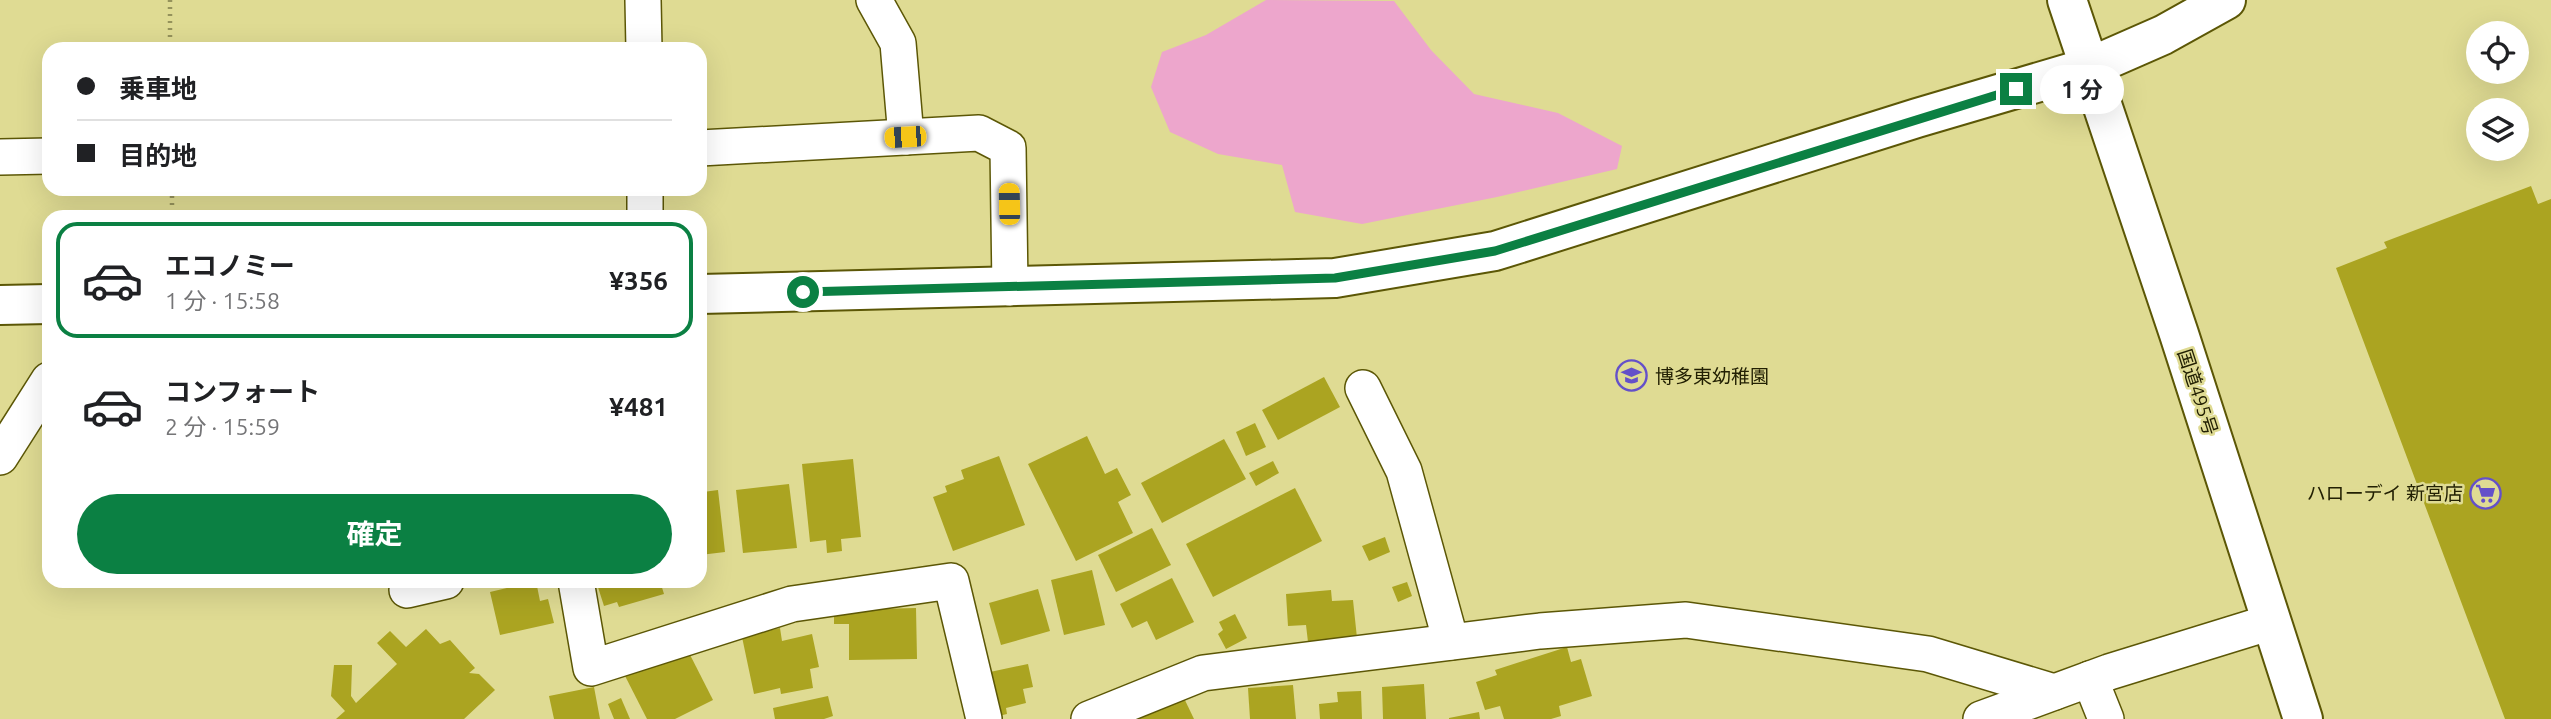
<!DOCTYPE html>
<html lang="ja">
<head>
<meta charset="utf-8">
<style>
  :root { --surface:#fff; --page:#f2f2f2; --text:#202124; --muted:#757577; --line:#e0e0e0; --accent:#0b8043 }
  body { margin:0; font-family:Ubuntu,"Noto Sans JP",sans-serif; background:var(--page); color:var(--text); height:100vh; display:flex; flex-direction:column; font-size:26px; white-space:nowrap }
  * { box-sizing:border-box; margin:0 }
  p { font-size:23px; color:var(--muted) }
  .icon { flex:none; width:38px; height:38px; fill:none; stroke:currentColor; stroke-width:2; stroke-linecap:round; stroke-linejoin:round }
  .map { position:relative; flex:1; overflow:hidden }
  .side { position:absolute; left:42px; top:210px; width:665px; height:378px; display:flex; flex-direction:column; background:var(--surface); border-radius:21px; box-shadow:0 7px 28px #0002 }
  .side>* { flex:none }
  .top-card { position:absolute; left:42px; top:42px; width:665px; height:154px; border-radius:21px; box-shadow:0 7px 28px #0002; display:grid; align-content:center; height:154px; padding:0 35px; background:var(--surface) }
  .tools { position:absolute; left:2466px; top:21px; display:grid; gap:14px }
  .tools a { display:grid; place-items:center; width:63px; height:63px; border-radius:50%; background:var(--surface); box-shadow:0 7px 28px #0002; font-size:35px }
  .end { position:absolute; width:32px; height:32px; margin:-16px; border:9px solid #0b8043; background:#fff; box-shadow:0 0 0 4px #fff }
  .from { border-radius:50% }
  .bubble { position:absolute; height:49px; border-radius:24px; background:var(--surface); box-shadow:0 7px 28px #0002; font-size:23px; font-weight:700; line-height:49px; text-align:center }
  .car { position:absolute; width:21px; height:42px; margin:-21px -10px; border-radius:9px; box-shadow:0 0 5px 2px #0007; background:linear-gradient(#f5c518 24%,#345 0 40%,#f5c518 0 76%,#345 0 86%,#f5c518 0) }
  .top-card b { display:flex; align-items:center; gap:24px; height:66px; font-size:26px }
  .top-card b+b { border-top:2px solid var(--line) }
  .top-card i { width:18px; height:18px; background:var(--text) }
  ul { padding:12px 0 0; list-style:none }
  li { display:flex; align-items:center; gap:21px; height:116px; margin:0 14px 10px; padding:0 21px; border:4px solid transparent; border-radius:21px }
  li div { flex:1 }
  li b { display:block; font-size:26px }
  li em { font-style:normal; font-weight:700 }
  li.current { border-color:var(--accent) }
  li>.icon { width:63px; height:63px; stroke-width:1.5 }
  .button { display:flex; gap:14px; margin-top:auto; padding:14px 35px }
  .button a { flex:1; height:80px; border-radius:42px; background:var(--accent); color:#fff; font-size:28px; font-weight:700; line-height:80px; text-align:center }
  .map>svg:first-child { display:block }
  .green { fill:#eda6cc }
  .building { fill:#aba421 }
  .lines { fill:none; stroke-linecap:round; stroke-linejoin:round }
  .street-casing { stroke:#5c5706; stroke-width:38 }
  .secondary-casing { stroke:#5c5706; stroke-width:42 }
  .highway-casing { stroke:#5c5706; stroke-width:42 }
  .path { stroke:#95925b; stroke-width:4.5; stroke-dasharray:2 5; stroke-linecap:butt }
  .street { stroke:#fff; stroke-width:35 }
  .secondary { stroke:#fff; stroke-width:38 }
  .highway { stroke:#fff; stroke-width:38 }
  .route { stroke:#0b8043; stroke-width:9 }
  .labels { text-anchor:middle; dominant-baseline:central; stroke-width:5; stroke-linejoin:round; paint-order:stroke }
  .poi-label { font-size:19px; fill:#222003; stroke:#dfdb93; text-anchor:start }
  .street-label { font-size:19px; fill:#222003; stroke:#dfdb93 }
</style>
</head>
<body>
<div class="map">
<svg width="2551" height="719" viewBox="0 0 2551 719">
  <rect width="100%" height="100%" fill="#dfdb93"/>
  <polygon class="green" points="1266,0 1394,1 1431,50 1474,94 1558,113 1622,146 1617,169 1497,197 1362,224 1295,212 1282,165 1218,154 1170,132 1151,87 1162,52 1206,35"/>
  <g class="building">
    <polygon points="2531,186 2538,204 2551,199 2551,719 2505,719 2336,268 2387,248 2384,242"/>
    <polygon points="1324,377 1340,407 1278,440 1262,410"/>
    <polygon points="1255,423 1266,447 1246,456 1236,432"/>
    <polygon points="1087,436 1105,474 1117,468 1131,495 1118,502 1133,533 1076,561 1028,464"/>
    <polygon points="1224,439 1246,479 1162,523 1141,483"/>
    <polygon points="999,456 1025,525 953,551 933,497 947,492 945,486 964,479 961,470"/>
    <polygon points="853,459 861,537 841,539 842,551 827,553 826,540 810,542 802,464"/>
    <polygon points="1273,461 1279,473 1256,486 1249,473"/>
    <polygon points="700,479 702,479 703,492 718,490 725,552 700,555"/>
    <polygon points="789,484 797,548 743,553 736,490"/>
    <polygon points="1295,488 1322,541 1213,597 1186,544"/>
    <polygon points="1152,528 1171,565 1116,592 1098,555"/>
    <polygon points="1385,537 1390,552 1369,561 1362,546"/>
    <polygon points="1092,570 1105,625 1064,635 1051,580"/>
    <polygon points="1172,578 1194,622 1156,640 1147,621 1132,628 1120,604"/>
    <polygon points="536,581 540,601 548,599 554,623 500,635 490,592"/>
    <polygon points="596,581 660,581 664,594 619,607 617,602 604,606"/>
    <polygon points="1407,582 1412,596 1398,602 1392,587"/>
    <polygon points="1038,589 1050,631 1001,645 989,603"/>
    <polygon points="1331,590 1332,601 1353,600 1357,638 1308,642 1306,625 1288,626 1286,594"/>
    <polygon points="916,608 917,659 849,660 849,624 834,624 834,610"/>
    <polygon points="1235,614 1247,638 1226,649 1218,634 1223,630 1219,622"/>
    <polygon points="780,628 782,641 812,634 819,667 810,669 813,688 781,694 780,688 754,694 742,637"/>
    <polygon points="426,629 440,644 450,640 475,668 469,673 479,674 495,690 464,719 336,719 345,711 331,696 334,665 352,665 351,696 356,703 397,664 377,643 390,631 406,647"/>
    <polygon points="683,641 713,700 675,719 647,719 623,672"/>
    <polygon points="1567,647 1571,662 1581,659 1592,696 1559,706 1561,716 1551,719 1504,719 1500,706 1485,710 1476,682 1497,675 1495,670"/>
    <polygon points="1028,664 1033,687 1023,689 1026,703 1006,708 1007,714 985,719 976,675"/>
    <polygon points="1424,684 1426,719 1383,719 1382,687"/>
    <polygon points="1293,685 1296,719 1250,719 1248,688"/>
    <polygon points="594,687 600,719 554,719 549,696"/>
    <polygon points="1361,691 1362,719 1320,719 1319,704 1338,702 1337,692"/>
    <polygon points="1182,694 1194,719 1128,719"/>
    <polygon points="828,696 833,716 824,719 775,719 773,708"/>
    <polygon points="621,698 630,719 614,719 608,704"/>
    <polygon points="1479,712 1480,719 1449,719 1449,718"/>
  </g>
  <g class="lines">
    <defs>
      <g id="street">
        <polyline points="643,0 644,49"/>
        <polyline points="874,0 898,43 906,137"/>
        <polyline points="700,148 979,133 1008,148 1010,288"/>
        <polyline points="0,157 49,156"/>
        <polyline points="645,217 645,189"/>
        <polyline points="1363,388 1404,471 1451,642"/>
        <polyline points="0,457 49,380"/>
        <polyline points="576,581 591,668 792,604 951,581 984,719"/>
        <polyline points="407,590 446,581"/>
        <polyline points="2090,679 2106,719"/>
        <polyline points="1089,719 1203,673 1540,631 1686,620 1928,654 2054,692"/>
        <polyline points="1981,719 2109,672 2271,622"/>
      </g>
      <g id="secondary">
        <polyline points="700,294 1335,278 1495,251 1917,118 2090,67 2163,35 2226,0"/>
        <polyline points="0,305 49,304"/>
      </g>
      <polyline id="highway" points="2067,0 2179,334 2303,719"/>
    </defs>
    <use href="#street" class="street-casing"/>
    <use href="#secondary" class="secondary-casing"/>
    <use href="#highway" class="highway-casing"/>
    <g class="path">
      <polyline points="170,0 170,49"/>
      <polyline points="172,189 172,217"/>
    </g>
    <use href="#street" class="street"/>
    <use href="#secondary" class="secondary"/>
    <use href="#highway" class="highway"/>
  </g>
  <g class="lines">
    <polyline class="route" points="803,292 1335,278 1495,251 2016,89"/>
  </g>
  <defs>
    <symbol id="school-ring" viewBox="-11 -11 22 22"><circle r="9.5" fill="#dfdb93" stroke="#6450c9" stroke-width="1.5"/><path d="M0-5L7-2L0 1L-7-2ZM-4 1L0 2.5L4 1V4Q0 6-4 4Z" fill="#6450c9"/></symbol>
    <symbol id="supermarket-ring" viewBox="-11 -11 22 22"><circle r="9.5" fill="#dfdb93" stroke="#6450c9" stroke-width="1.5"/><path d="M-6-5.5h2.5l.6 2H6L4.5 2H-2.5L-4.4-4H-6ZM-1.5 3.2a1.3 1.3 0 1 0 .1 0ZM3 3.2a1.3 1.3 0 1 0 .1 0Z" fill="#6450c9"/></symbol>
  </defs>
  <g fill-rule="evenodd">
    <use href="#school-ring" x="1614" y="358" width="35" height="35"/>
    <use href="#supermarket-ring" x="2468" y="476" width="35" height="35"/>
  </g>
  <g class="labels">
    <g class="poi-label">
      <text x="1655" y="376">博多東幼稚園</text>
      <text x="2463" y="493" text-anchor="end">ハローデイ 新宮店</text>
    </g>
    <g class="street-label">
      <text transform="translate(2198 392) rotate(72)">国道495号</text>
    </g>
  </g>
</svg>
<div class="tools">
<a><svg class="icon" aria-label="locate" viewBox="0 0 24 24"><circle cx="12" cy="12" r="6"/><path d="M12 2v4M12 18v4M2 12h4M18 12h4"/></svg></a>
<a><svg class="icon" aria-label="layers" viewBox="0 0 24 24"><path d="M12 4l9 5-9 5-9-5zM3 14l9 5 9-5"/></svg></a>
</div>
<i class="end from" style="left:803px;top:292px"></i>
<i class="end" style="left:2016px;top:89px"></i>
<div class="bubble" style="left:2040px;top:65px;width:84px">1 分</div>
<i class="car" style="left:905px;top:137px;rotate:267deg"></i>
<i class="car" style="left:1009px;top:204px;rotate:359deg"></i>
<div class="top-card">
<b><i class="from"></i>乗車地</b>
<b><i></i>目的地</b>
</div>
<section class="side">
<ul>
<li class="current"><svg class="icon" aria-label="car" viewBox="0 0 24 24"><path d="M5 17H2v-5l4-1 3-4h7l3 4 3 1v5h-3M9 17h6M6 11h13"/><circle cx="7" cy="17" r="2"/><circle cx="17" cy="17" r="2"/></svg><div><b>エコノミー</b><p>1 分 · 15:58</p></div><em>¥356</em></li>
<li><svg class="icon" aria-label="car" viewBox="0 0 24 24"><path d="M5 17H2v-5l4-1 3-4h7l3 4 3 1v5h-3M9 17h6M6 11h13"/><circle cx="7" cy="17" r="2"/><circle cx="17" cy="17" r="2"/></svg><div><b>コンフォート</b><p>2 分 · 15:59</p></div><em>¥481</em></li>
</ul>
<div class="button"><a>確定</a></div>
</section>
</div>
</body>
</html>
